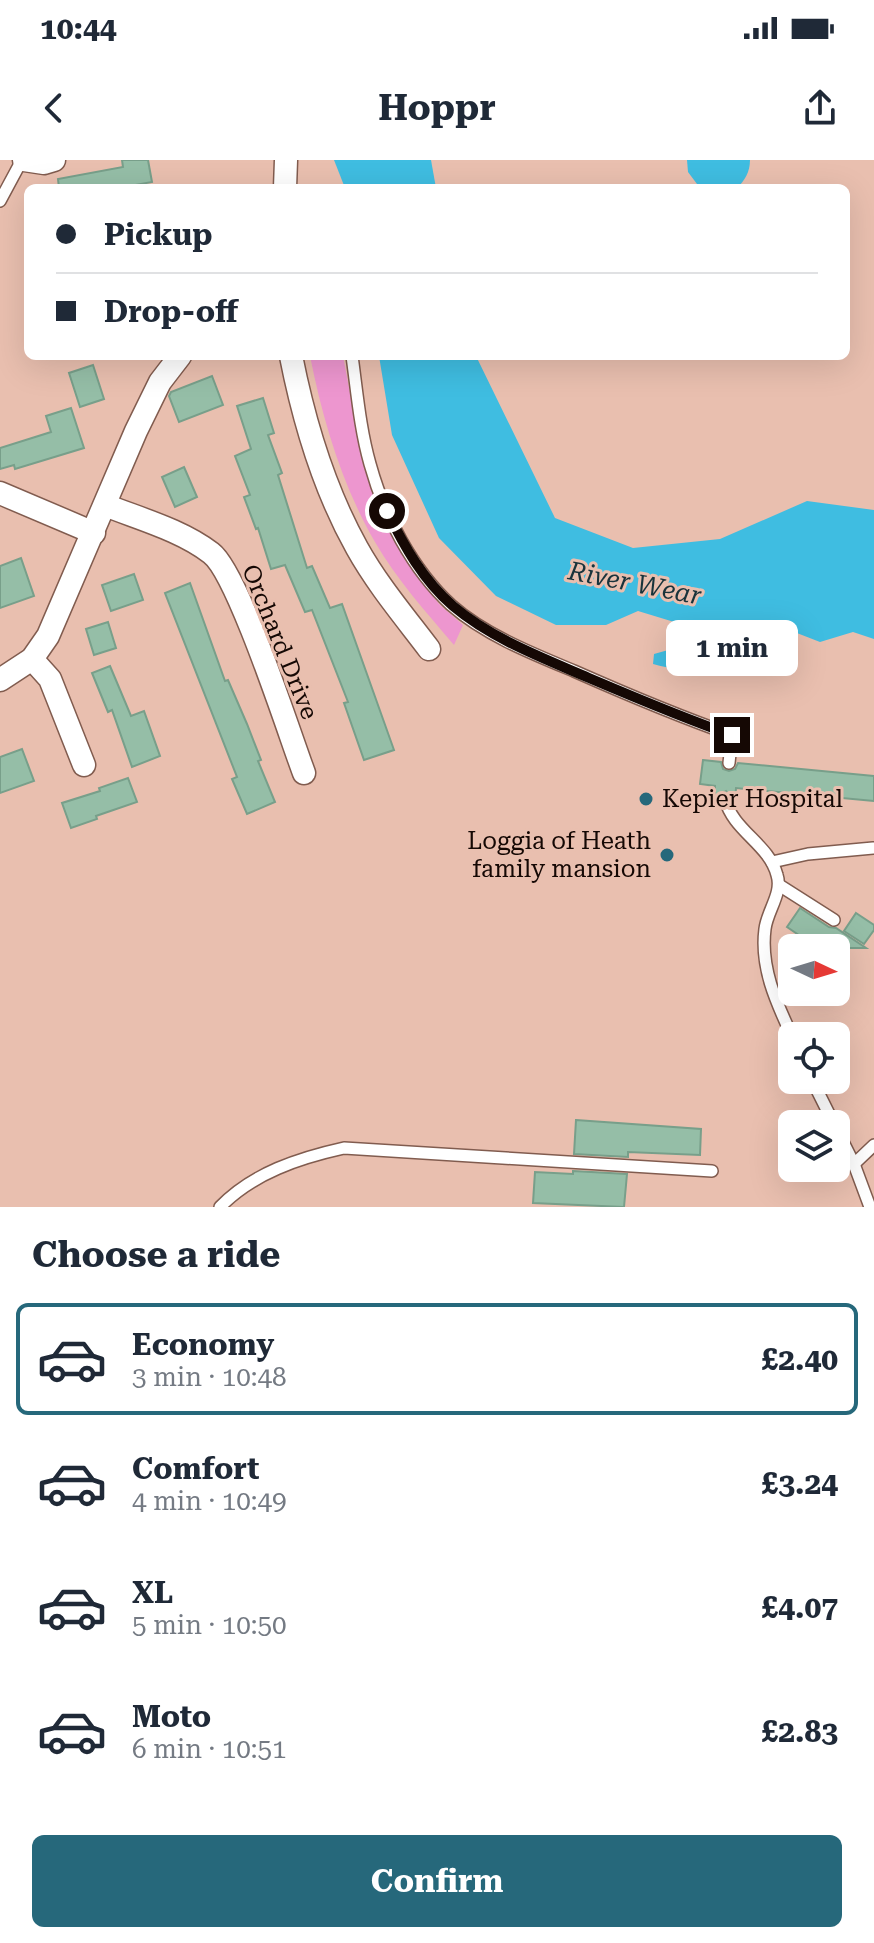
<!DOCTYPE html>
<html lang="en">
<head>
<meta charset="utf-8">
<style>
  :root { --surface:#fff; --page:#f2f2f3; --text:#1f2937; --muted:#747a83; --line:#e0e1e3; --accent:#26687b }
  body { margin:0; font-family:"Roboto Serif",serif; background:var(--page); color:var(--text); height:100vh; display:flex; flex-direction:column; font-size:30px; white-space:nowrap }
  * { box-sizing:border-box; margin:0 }
  p { font-size:26px; color:var(--muted) }
  .icon { flex:none; width:44px; height:44px; fill:none; stroke:currentColor; stroke-width:2; stroke-linecap:round; stroke-linejoin:round }
  .map { position:relative; height:1047px; overflow:hidden }
  .side { display:flex; flex-direction:column; background:var(--surface); flex:1 }
  .side>* { flex:none }
  .top-card { position:absolute; left:24px; top:24px; width:826px; height:176px; border-radius:12px; box-shadow:0 8px 32px #0002; display:grid; align-content:center; height:176px; padding:0 32px; background:var(--surface) }
  .needle { width:52px; rotate:94deg }
  .fabs { position:absolute; left:778px; top:774px; display:grid; gap:16px }
  .fabs a { display:grid; place-items:center; width:72px; height:72px; border-radius:12px; background:var(--surface); box-shadow:0 8px 32px #0002; font-size:40px }
  .end { position:absolute; width:36px; height:36px; margin:-18px; border:10px solid #150804; background:#fff; box-shadow:0 0 0 4px #fff }
  .from { border-radius:50% }
  .bubble { position:absolute; height:56px; border-radius:12px; background:var(--surface); box-shadow:0 8px 32px #0002; font-size:26px; font-weight:700; line-height:56px; text-align:center }
  .top-card b { display:flex; align-items:center; gap:28px; height:76px; font-size:30px }
  .top-card b+b { border-top:2px solid var(--line) }
  .top-card i { width:20px; height:20px; background:var(--text) }
  ul { padding:0; list-style:none }
  li { display:flex; align-items:center; gap:24px; height:112px; margin:0 16px 12px; padding:0 16px; border:4px solid transparent; border-radius:12px }
  li div { flex:1 }
  li b { display:block; font-size:30px }
  li em { font-style:normal; font-weight:700 }
  li.current { border-color:var(--accent) }
  li>.icon { width:72px; height:72px; stroke-width:1.5 }
  h2 { padding:0 32px; font-size:36px; line-height:96px }
  .button { display:flex; gap:16px; margin-top:auto; padding:16px 32px }
  .button a { flex:1; height:92px; border-radius:12px; background:var(--accent); color:#fff; font-size:32px; font-weight:700; line-height:92px; text-align:center }
  .status { display:flex; justify-content:space-between; align-items:center; height:56px; padding:0 40px; background:var(--surface); direction:ltr }
  .status svg { height:22px; fill:currentColor }
  header { display:flex; justify-content:space-between; align-items:center; height:104px; padding:0 32px; background:var(--surface); font-size:36px; font-weight:700 }
  .map>svg:first-child { display:block }
  .grass { fill:#ed96cf }
  .water { fill:#3fbde1 }
  .building { fill:#95bea7; stroke:#789f8a; stroke-width:2 }
  .lines { fill:none; stroke-linecap:round; stroke-linejoin:round }
  .lane-casing { stroke:#815c4f; stroke-width:14 }
  .street-casing { stroke:#815c4f; stroke-width:25 }
  .lane { stroke:#fff; stroke-width:11 }
  .street { stroke:#fff; stroke-width:22 }
  .route { stroke:#150804; stroke-width:10 }
  .poi-dot { fill:#26687b; stroke:#e9bfaf; stroke-width:3 }
  .labels { text-anchor:middle; dominant-baseline:central; stroke-width:6; stroke-linejoin:round; paint-order:stroke }
  .street-label { font-size:24px; fill:#150804; stroke:#e9bfaf }
  .poi-label { font-size:24px; fill:#150804; stroke:#e9bfaf; text-anchor:start }
  .water-label { font-size:26px; font-style:italic; fill:#19333b; stroke:#e9bfaf }
</style>
</head>
<body>
<div class="status"><b>10:44</b><svg viewBox="0 0 49 12"><path d="M0 12V9h3v3zM5 12V6h3v6zM10 12V3h3v9zM15 12V0h3v12zM26 1h20v11H26zM47 4h2v5h-2z"/></svg></div>
<header><svg class="icon" aria-label="back" viewBox="0 0 24 24"><path d="M15 5l-7 7 7 7"/></svg>Hoppr<svg class="icon" aria-label="share" viewBox="0 0 24 24"><path d="M12 15V3M7 8l5-5 5 5M5 13v7h14v-7"/></svg></header>
<div class="map">
<svg width="874" height="1047" viewBox="0 0 874 1047">
  <rect width="100%" height="100%" fill="#e9bfaf"/>
  <path class="grass" d="M 310,196 L 343,196 L 364,307 L 398,387 L 439,444 L 463,465 L 454,485 C 426,452 397,420 375,382 C 342,325 323,261 310,196 Z"/>
  <g class="water">
    <polygon points="334,0 431,0 436,28 345,28"/>
    <path d="M 687,0 L 750,0 C 750,12 745,20 737,28 L 700,28 L 688,12 Z"/>
    <path d="M 379,196 L 476,196 L 555,358 L 633,388 L 720,379 L 807,341 L 874,350 L 874,479 L 853,472 L 820,482 L 766,461 L 730,466 L 732,475 L 747,497 L 745,507 C 720,519 680,511 653,504 L 654,494 L 679,487 L 701,487 L 706,483 L 684,465 L 638,451 L 606,465 L 556,465 L 496,436 L 439,378 L 392,275 Z"/>
  </g>
  <g class="building">
    <polygon points="122,0 148,0 152,22 119,28 59,28 58,19 123,7"/>
    <polygon points="93,205 104,239 80,247 69,213"/>
    <polygon points="212,216 223,245 179,262 169,236 171,232"/>
    <polygon points="263,238 274,273 268,275 282,313 278,315 307,408 312,406 330,448 342,444 394,590 364,600 344,543 348,542 312,450 305,452 285,405 271,409 258,368 256,369 244,337 250,335 235,296 251,289 237,246"/>
    <polygon points="71,248 84,288 15,309 14,305 0,309 0,288 51,272 46,256"/>
    <polygon points="184,307 197,337 175,347 162,317"/>
    <polygon points="21,398 34,436 0,448 0,406"/>
    <polygon points="134,414 143,440 111,451 102,425"/>
    <polygon points="190,423 225,521 228,520 247,564 261,600 258,601 275,642 247,654 232,619 237,617 165,433"/>
    <polygon points="108,462 116,488 94,495 86,469"/>
    <polygon points="110,506 131,556 144,551 160,596 132,607 112,550 108,552 92,513"/>
    <polygon points="22,589 34,621 0,633 0,597"/>
    <polygon points="703,600 721,602 723,609 729,611 735,609 738,603 874,616 874,641 736,628 735,640 726,631 715,638 715,626 700,624"/>
    <polygon points="128,618 137,642 96,656 97,659 71,668 62,643 100,631 99,628"/>
    <polygon points="800,748 829,767 836,768 866,788 818,788 787,767"/>
    <polygon points="856,753 874,765 874,770 864,784 844,771"/>
    <polygon points="576,960 701,969 700,995 628,992 628,997 574,994"/>
    <polygon points="573,1011 627,1014 624,1047 533,1043 535,1012 573,1014"/>
  </g>
  <g class="lines">
    <defs>
      <g id="lane">
        <polyline points="0,41 22,0"/>
        <path d="M 352,196 C 357,232 360,269 370,304 C 384,355 412,409 451,445 C 485,475 533,494 574,511 C 626,534 678,556 732,575 L 729,603"/>
        <path d="M 725,639 C 733,671 769,684 777,715 C 783,733 767,751 765,769 C 760,807 776,842 792,876"/>
        <polyline points="772,702 808,694 873,688"/>
        <polyline points="779,725 834,760"/>
        <polyline points="812,920 834,964"/>
        <polyline points="836,968 854,1004 870,1047"/>
        <polyline points="854,1004 874,985"/>
        <path d="M 220,1047 C 253,1013 299,998 344,988 L 712,1011"/>
      </g>
      <g id="street">
        <polyline points="24,0 44,3 54,0"/>
        <polyline points="285,28 286,0"/>
        <path d="M 291,196 C 304,262 324,329 357,388 C 377,424 404,456 429,489"/>
        <polyline points="0,333 94,373"/>
        <path d="M 105,345 C 140,359 181,370 211,393 C 238,413 289,573 304,613"/>
        <polyline points="32,499 50,519 84,605"/>
        <polyline points="0,520 32,499 48,476 136,271 160,222 180,196"/>
      </g>
    </defs>
    <use href="#lane" class="lane-casing"/>
    <use href="#street" class="street-casing"/>
    <use href="#lane" class="lane"/>
    <use href="#street" class="street"/>
  </g>
  <g class="lines">
    <path class="route" d="M 387,351 C 404,386 423,420 453,446 C 492,479 543,498 589,518 C 636,538 683,558 732,575"/>
  </g>
  <g class="poi-dot">
    <circle cx="646" cy="639" r="8"/>
    <circle cx="667" cy="695" r="8"/>
  </g>
  <g class="labels">
    <g class="street-label">
      <text transform="translate(280 482) rotate(68)">Orchard Drive</text>
    </g>
    <g class="poi-label">
      <text x="662" y="639">Kepier Hospital</text>
      <text x="651" y="681" text-anchor="end">Loggia of Heath<tspan x="651" dy="28">family mansion</tspan></text>
    </g>
    <g class="water-label">
      <text transform="translate(635 423) rotate(11)">River Wear</text>
    </g>
  </g>
</svg>
<div class="fabs">
<a><svg class="needle" viewBox="-14 -14 28 28"><path d="M0-13l5 13h-10z" fill="#e53935"/><path d="M0 13l5-13h-10z" fill="#747a83"/></svg></a>
<a><svg class="icon" aria-label="locate" viewBox="0 0 24 24"><circle cx="12" cy="12" r="6"/><path d="M12 2v4M12 18v4M2 12h4M18 12h4"/></svg></a>
<a><svg class="icon" aria-label="layers" viewBox="0 0 24 24"><path d="M12 4l9 5-9 5-9-5zM3 14l9 5 9-5"/></svg></a>
</div>
<i class="end from" style="left:387px;top:351px"></i>
<i class="end" style="left:732px;top:575px"></i>
<div class="bubble" style="left:666px;top:460px;width:132px">1 min</div>
<div class="top-card">
<b><i class="from"></i>Pickup</b>
<b><i></i>Drop-off</b>
</div>
</div>
<section class="side">
<h2>Choose a ride</h2>
<ul>
<li class="current"><svg class="icon" aria-label="car" viewBox="0 0 24 24"><path d="M5 17H2v-5l4-1 3-4h7l3 4 3 1v5h-3M9 17h6M6 11h13"/><circle cx="7" cy="17" r="2"/><circle cx="17" cy="17" r="2"/></svg><div><b>Economy</b><p>3 min · 10:48</p></div><em>£2.40</em></li>
<li><svg class="icon" aria-label="car" viewBox="0 0 24 24"><path d="M5 17H2v-5l4-1 3-4h7l3 4 3 1v5h-3M9 17h6M6 11h13"/><circle cx="7" cy="17" r="2"/><circle cx="17" cy="17" r="2"/></svg><div><b>Comfort</b><p>4 min · 10:49</p></div><em>£3.24</em></li>
<li><svg class="icon" aria-label="car" viewBox="0 0 24 24"><path d="M5 17H2v-5l4-1 3-4h7l3 4 3 1v5h-3M9 17h6M6 11h13"/><circle cx="7" cy="17" r="2"/><circle cx="17" cy="17" r="2"/></svg><div><b>XL</b><p>5 min · 10:50</p></div><em>£4.07</em></li>
<li><svg class="icon" aria-label="car" viewBox="0 0 24 24"><path d="M5 17H2v-5l4-1 3-4h7l3 4 3 1v5h-3M9 17h6M6 11h13"/><circle cx="7" cy="17" r="2"/><circle cx="17" cy="17" r="2"/></svg><div><b>Moto</b><p>6 min · 10:51</p></div><em>£2.83</em></li>
</ul>
<div class="button"><a>Confirm</a></div>
</section>
</body>
</html>
